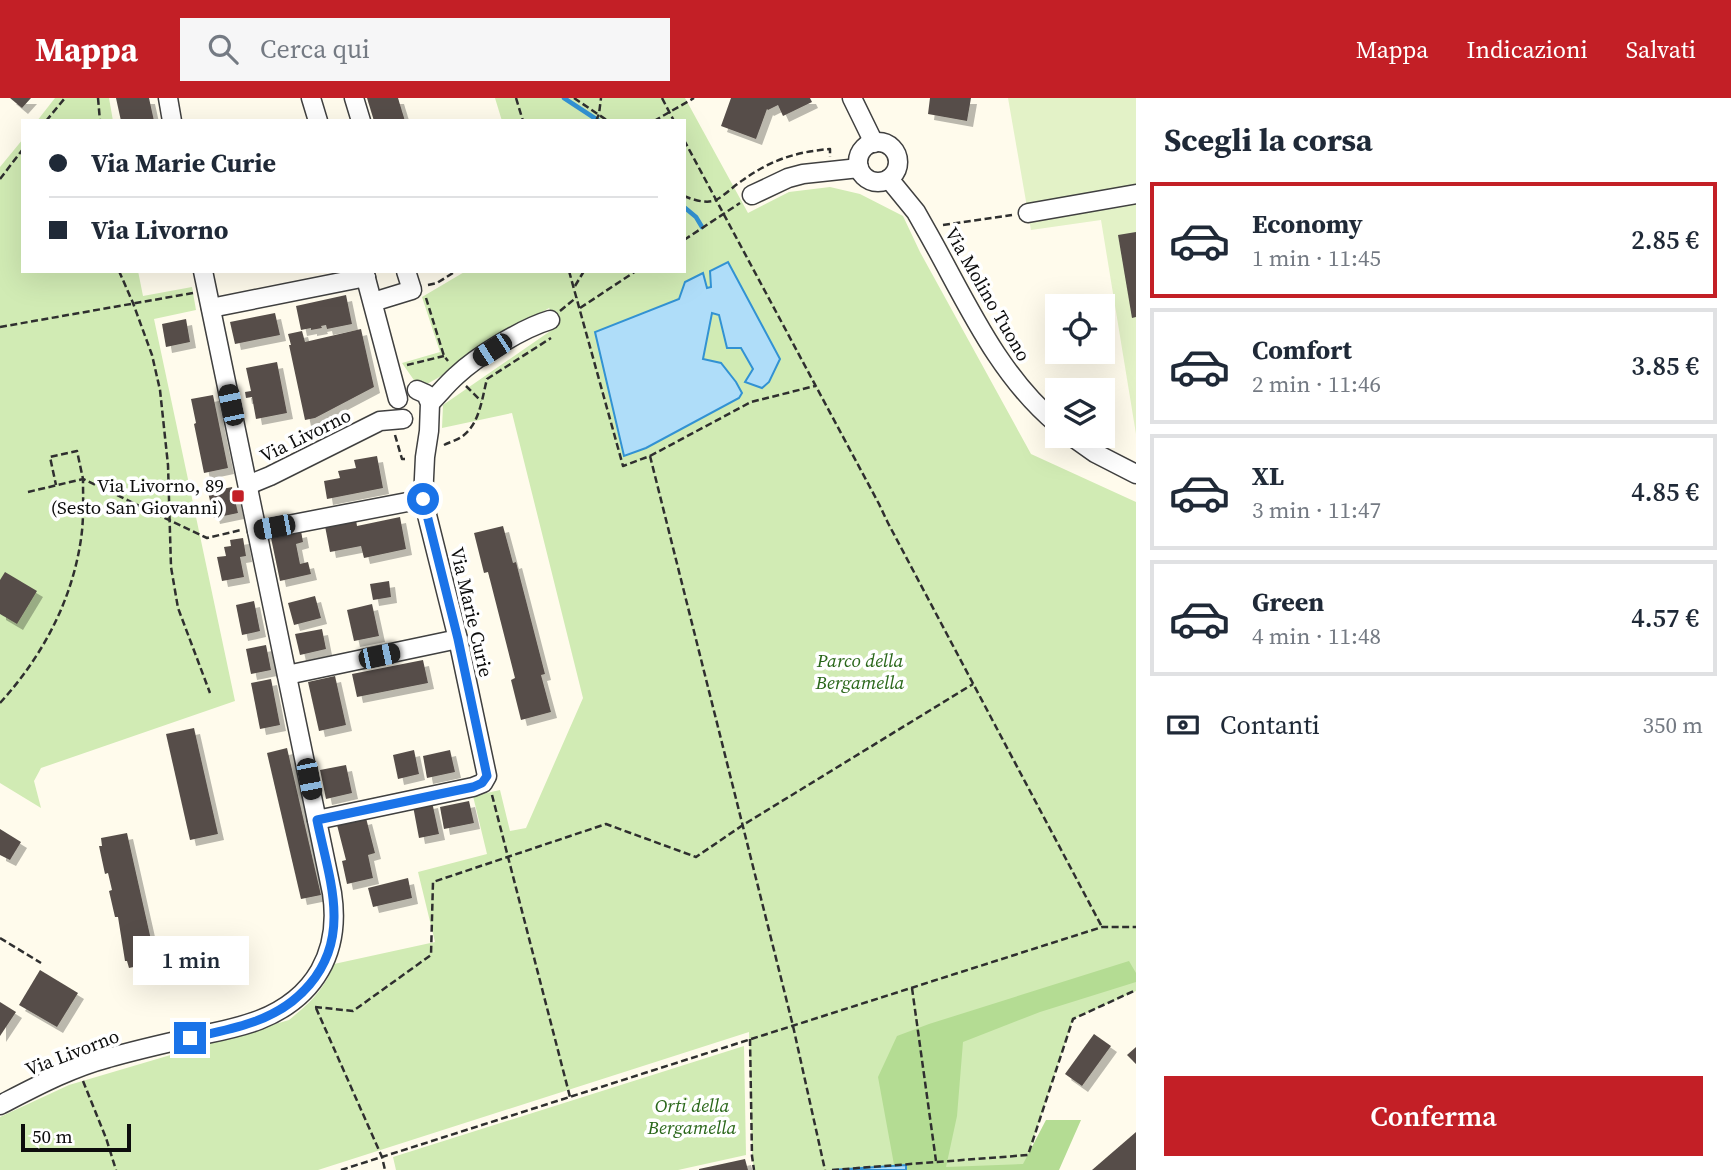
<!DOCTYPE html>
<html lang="it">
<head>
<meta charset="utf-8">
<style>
  :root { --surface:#fff; --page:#f6f6f7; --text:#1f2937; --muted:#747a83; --line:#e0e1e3; --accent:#c31f26 }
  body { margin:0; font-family:"Source Serif 4",serif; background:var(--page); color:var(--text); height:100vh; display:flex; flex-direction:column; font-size:26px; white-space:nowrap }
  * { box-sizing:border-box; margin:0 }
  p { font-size:23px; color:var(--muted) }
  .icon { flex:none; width:38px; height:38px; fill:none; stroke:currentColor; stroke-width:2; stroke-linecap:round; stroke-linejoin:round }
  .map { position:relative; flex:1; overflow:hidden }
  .panel { display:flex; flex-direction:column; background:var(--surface); width:595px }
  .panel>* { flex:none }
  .banner { position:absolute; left:21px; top:21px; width:665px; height:154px; border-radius:0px; box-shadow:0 7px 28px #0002; display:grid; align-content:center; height:154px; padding:0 28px; background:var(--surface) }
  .tools { position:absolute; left:1045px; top:196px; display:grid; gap:14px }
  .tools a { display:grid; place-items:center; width:70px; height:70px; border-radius:0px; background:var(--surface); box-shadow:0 7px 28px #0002; font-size:35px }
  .scale { position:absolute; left:21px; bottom:18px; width:110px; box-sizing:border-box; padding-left:7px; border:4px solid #0d0d0d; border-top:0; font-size:19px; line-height:24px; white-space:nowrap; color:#0d0d0d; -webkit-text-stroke:5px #fff; paint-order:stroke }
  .end { position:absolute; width:32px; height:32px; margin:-16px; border:9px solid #1a73e8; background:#fff; box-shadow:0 0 0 4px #fff }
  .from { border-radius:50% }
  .bubble { position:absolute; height:49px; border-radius:0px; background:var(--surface); box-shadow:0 7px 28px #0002; font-size:23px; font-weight:600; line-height:49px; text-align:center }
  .car { position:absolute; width:21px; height:42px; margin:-21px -10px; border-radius:9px; box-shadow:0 0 5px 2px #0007; background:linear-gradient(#222 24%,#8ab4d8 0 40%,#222 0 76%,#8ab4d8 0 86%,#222 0) }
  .banner b { display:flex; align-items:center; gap:24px; height:66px; font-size:26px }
  .banner b+b { border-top:2px solid var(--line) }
  .banner i { width:18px; height:18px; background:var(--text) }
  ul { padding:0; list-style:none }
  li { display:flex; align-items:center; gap:21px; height:116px; margin:0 14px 10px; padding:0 14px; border:4px solid var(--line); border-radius:0px }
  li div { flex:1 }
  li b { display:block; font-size:26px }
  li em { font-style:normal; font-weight:600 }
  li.selected { border-color:var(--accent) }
  li>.icon { width:63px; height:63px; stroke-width:1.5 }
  h2 { padding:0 28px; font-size:32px; line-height:84px }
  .pay { display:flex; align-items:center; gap:18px; height:77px; padding:0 28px; font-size:26px }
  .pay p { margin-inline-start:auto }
  .primary-button { display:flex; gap:14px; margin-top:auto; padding:14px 28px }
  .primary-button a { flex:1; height:80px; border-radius:0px; background:var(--accent); color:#fff; font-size:28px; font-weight:600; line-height:80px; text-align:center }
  header { display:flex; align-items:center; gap:42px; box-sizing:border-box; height:98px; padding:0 35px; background:var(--accent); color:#fff }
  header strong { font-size:33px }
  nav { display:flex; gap:38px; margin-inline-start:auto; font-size:24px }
  .search { width:490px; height:63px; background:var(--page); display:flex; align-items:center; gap:18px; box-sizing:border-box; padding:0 24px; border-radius:0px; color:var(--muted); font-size:26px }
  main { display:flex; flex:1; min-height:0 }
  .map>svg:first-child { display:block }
  .green { fill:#d1ebb4 }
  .forest { fill:#b4dc93 }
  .pitch { fill:#e3f2c7 }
  .water { fill:#afddf9; stroke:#3292d3; stroke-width:2 }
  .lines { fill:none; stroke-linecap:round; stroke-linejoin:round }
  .stream { stroke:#3292d3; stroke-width:4.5 }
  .building { fill:#564e49; filter:url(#shadow) }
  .minor-casing { stroke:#404040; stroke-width:21 }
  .path { stroke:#2f2f2f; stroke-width:2.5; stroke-dasharray:7 3.5; stroke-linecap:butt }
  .minor { stroke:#fff; stroke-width:18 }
  .route { stroke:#1a73e8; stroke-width:9 }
  .poi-dot { fill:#c31f26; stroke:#fff; stroke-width:2.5 }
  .labels { text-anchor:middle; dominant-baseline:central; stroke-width:7; stroke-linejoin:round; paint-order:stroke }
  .street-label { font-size:19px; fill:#0d0d0d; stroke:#fff }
  .poi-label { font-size:19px; fill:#0d0d0d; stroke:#fff; text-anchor:end }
  .park-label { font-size:19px; font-style:italic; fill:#2a671a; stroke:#fff }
</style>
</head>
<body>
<header>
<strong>Mappa</strong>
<div class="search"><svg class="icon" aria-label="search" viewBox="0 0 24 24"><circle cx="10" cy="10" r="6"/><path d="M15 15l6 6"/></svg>Cerca qui</div>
<nav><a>Mappa</a><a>Indicazioni</a><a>Salvati</a></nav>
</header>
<main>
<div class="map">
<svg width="1136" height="1072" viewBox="0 0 1136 1072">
  <defs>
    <filter id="shadow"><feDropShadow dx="6" dy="6" stdDeviation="0" flood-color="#0004"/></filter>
  </defs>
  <rect width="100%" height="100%" fill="#fffbec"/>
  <g class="green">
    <polygon points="55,0 109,0 113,23 37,23"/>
    <path d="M 495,0 L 685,0 L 748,115 L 789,94 L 830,89 L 860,96 L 903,118 L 920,154 L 1031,356 L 1136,404 L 1136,893 L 1073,921 L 1028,1057 L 1029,1072 L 754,1072 L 752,1058 L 749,934 L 318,1072 L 0,1072 L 0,1019 L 69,987 L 289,922 C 310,905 324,892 334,866 L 435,844 L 418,774 L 487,756 L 473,698 L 500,692 L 510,733 L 526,730 L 583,600 L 512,315 L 442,330 L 443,307 L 559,227 L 549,210 L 477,253 L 453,271 L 436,281 L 427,286 L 416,285 L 402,265 L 440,254 L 422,199 L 466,173 L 684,173 L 684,23 L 502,23 Z"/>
    <polygon points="23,41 23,173 138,173 143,198 192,189 196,212 154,221 235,603 41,670 34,683 41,710 0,685 0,69"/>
    <polygon points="744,948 746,1057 678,1072 396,1072 393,1059"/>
  </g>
  <polygon class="forest" points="1129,863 1136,875 1136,884 1040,914 963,944 957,1018 946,1069 1023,1066 1046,1022 1081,1022 1059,1072 895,1072 878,979 897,938 929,926"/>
  <polygon class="pitch" points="1008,0 1136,0 1136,336 1101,122 1031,132"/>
  <g class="water">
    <polygon points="728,164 780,261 769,284 762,290 745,284 753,271 741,250 727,250 719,217 712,215 703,261 721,265 736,284 742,295 739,300 646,350 624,358 595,234 679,201 685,184 703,175 707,190 711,189 710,173"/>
    <polygon points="906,1067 906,1072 832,1072"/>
  </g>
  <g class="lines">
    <g class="stream">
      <polyline points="564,0 599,23"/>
      <polyline points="684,109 696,119 702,129"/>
    </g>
  </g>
  <g class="building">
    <polygon points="10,0 31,0 22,10"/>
    <polygon points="116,0 149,0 154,23 121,23"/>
    <polygon points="367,0 398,0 405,23 374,23"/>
    <polygon points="731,0 810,0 812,4 783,18 778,7 768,12 767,11 756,41 721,28"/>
    <polygon points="930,0 971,0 967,23 928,16"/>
    <polygon points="1136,134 1136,219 1132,220 1118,137"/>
    <polygon points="346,197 352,226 327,231 326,227 321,228 322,230 311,232 311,230 301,232 296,208"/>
    <polygon points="275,215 280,237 235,246 230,224"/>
    <polygon points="186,221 190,244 166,249 162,226"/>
    <polygon points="361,231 374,289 315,320 305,322 289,247 291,247 288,236 302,233 305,244"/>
    <polygon points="277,264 287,315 256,321 252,299 246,300 245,294 251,293 246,270"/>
    <polygon points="213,297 228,370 204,375 194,326 196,325 191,301"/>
    <polygon points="377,358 383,390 327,401 324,383 340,380 338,373 356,370 354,362"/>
    <polygon points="232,389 238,415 214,420 208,394"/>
    <polygon points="400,419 406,451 364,460 361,448 330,454 325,428 356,422 357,428"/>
    <polygon points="503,428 513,465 516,464 545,576 541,577 551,614 521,622 511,582 515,580 488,474 484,475 474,435"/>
    <polygon points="301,433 303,444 296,446 300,466 308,464 311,476 280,483 271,440"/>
    <polygon points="243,440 246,458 240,459 244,479 222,483 217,459 226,458 224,449 231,448 230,442"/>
    <polygon points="5,474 37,493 17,526 0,516 0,482"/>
    <polygon points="389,483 391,499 373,502 370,486"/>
    <polygon points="315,498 321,520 294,527 288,505"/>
    <polygon points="254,503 260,533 242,537 236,507"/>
    <polygon points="372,506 379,538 354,543 347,512"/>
    <polygon points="322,531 326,551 300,557 295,536"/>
    <polygon points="266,547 271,572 251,576 246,551"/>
    <polygon points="423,562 428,585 357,599 352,576"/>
    <polygon points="335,578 346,627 319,633 308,584"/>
    <polygon points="271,581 280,627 260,631 251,585"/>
    <polygon points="194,630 218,736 190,742 166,636"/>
    <polygon points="287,650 321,797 301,801 267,655"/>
    <polygon points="414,652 419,676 398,681 393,657"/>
    <polygon points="450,652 455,674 427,680 423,658"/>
    <polygon points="346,667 352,695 326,701 320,672"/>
    <polygon points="469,703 474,725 444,731 440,709"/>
    <polygon points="432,704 439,736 419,740 413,708"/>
    <polygon points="366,720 375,755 368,757 373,780 347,786 342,763 346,762 337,727"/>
    <polygon points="0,731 21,744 10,762 0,757"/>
    <polygon points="127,735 156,864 129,870 127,863 125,863 118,819 115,819 109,793 112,792 108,775 105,776 99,748 102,748 101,740"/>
    <polygon points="408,780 412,800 373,809 368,790"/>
    <polygon points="40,872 78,895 57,929 19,907"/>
    <polygon points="0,904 16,914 0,938"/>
    <polygon points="1094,936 1111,948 1082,988 1065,976"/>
    <polygon points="1136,949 1136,966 1127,957"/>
    <polygon points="1136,1034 1136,1072 1092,1072"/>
    <polygon points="745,1061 748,1072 699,1072 699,1071"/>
  </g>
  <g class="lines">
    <defs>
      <g id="minor">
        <polyline points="168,0 172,23"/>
        <polyline points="311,0 318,23"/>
        <polyline points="354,0 361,23"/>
        <polyline points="852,0 874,45"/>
        <circle cx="878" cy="64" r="20"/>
        <path d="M 889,81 L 916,114 L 925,130 C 964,198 995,274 1057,326"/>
        <polyline points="752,97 788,80 803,76 859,70"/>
        <polyline points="1028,115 1136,96"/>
        <polyline points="364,173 398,301"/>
        <polyline points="373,204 412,192 406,173"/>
        <polyline points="211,210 366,179"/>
        <path d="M 430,305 C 439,296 447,286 456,278 C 477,258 523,230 550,222"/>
        <polyline points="1071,338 1095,355 1136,376"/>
        <polyline points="248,387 270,378 380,323 403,321"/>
        <polyline points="257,433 423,401"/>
        <polyline points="287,577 458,541"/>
        <polyline points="317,722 473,689 483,685 487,678 458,541 423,401 425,359 429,333 430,305 426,296 417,292"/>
        <path d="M 0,1007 C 35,989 70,970 108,960 C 139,951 171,944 202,937 C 221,933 241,929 259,922 C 315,900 341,854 332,795 L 203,173"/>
      </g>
    </defs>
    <use href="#minor" class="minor-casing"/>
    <g class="path">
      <polyline points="98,0 100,23"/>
      <polyline points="516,0 523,23"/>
      <polyline points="574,0 608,23"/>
      <polyline points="662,0 674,23"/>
      <polyline points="46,23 65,0"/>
      <polyline points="596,23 599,16 601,0"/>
      <polyline points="654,23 694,0"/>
      <polyline points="684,42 879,406 888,425 1102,829"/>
      <polyline points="0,81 23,51"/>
      <path d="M 684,98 C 693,102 707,106 716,102 C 724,98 735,87 743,82 C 771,62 795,54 830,51 L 830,59"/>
      <polyline points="943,127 1012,117"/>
      <polyline points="684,142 740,105"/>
      <polyline points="119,173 133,205 152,257 160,292 168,367 171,469 178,510 210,595"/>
      <polyline points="569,173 623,368 650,358 793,928 825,1072"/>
      <polyline points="428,187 437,185 456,173"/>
      <polyline points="575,188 584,173"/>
      <polyline points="426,200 444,258 448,263"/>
      <polyline points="580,210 636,173"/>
      <polyline points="560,213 577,199"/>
      <polyline points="0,229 193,195"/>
      <polyline points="407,267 444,258"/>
      <polyline points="466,288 481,303"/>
      <polyline points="395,337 402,361 408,361"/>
      <path d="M 444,347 C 450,344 458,342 464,337 C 480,324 482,300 487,281 L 551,240"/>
      <polyline points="650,358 751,304 815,288"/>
      <polyline points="28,394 83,381 77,353 50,359 56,387"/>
      <path d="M 0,605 C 42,559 72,503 81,441 C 84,421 83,401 83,381 L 207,440 L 241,432"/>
      <polyline points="492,697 570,999"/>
      <polyline points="0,840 41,865"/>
      <polyline points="912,890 936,1063"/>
      <polyline points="315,909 353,913 431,857 433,784 606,726 696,759 743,727 973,586"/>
      <polyline points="316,910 382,1059 385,1072"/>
      <polyline points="750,941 752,1058 754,1072"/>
      <polyline points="83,983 106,1040 116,1072"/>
      <polyline points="341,1072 1102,829 1136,829"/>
      <polyline points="832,1072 1028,1057 1073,921 1136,892"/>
    </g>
    <use href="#minor" class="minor"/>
  </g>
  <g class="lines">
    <path class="route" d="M 190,940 C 209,936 229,932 247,926 C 297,911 335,872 334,817 C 334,787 323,752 317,722 L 473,689 L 482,685 L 487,678 L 458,541 L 423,401"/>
  </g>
  <rect class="poi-dot" x="231" y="391" width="14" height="14" rx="3.5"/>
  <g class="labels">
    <g class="street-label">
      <text transform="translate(988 196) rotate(60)">Via Molino Tuono</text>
      <text transform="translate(305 337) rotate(-26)">Via Livorno</text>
      <text transform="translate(472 514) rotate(77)">Via Marie Curie</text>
      <text transform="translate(72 954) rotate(-21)">Via Livorno</text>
    </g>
    <g class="poi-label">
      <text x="224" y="387">Via Livorno, 89<tspan x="224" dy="22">(Sesto San Giovanni)</tspan></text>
    </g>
    <g class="park-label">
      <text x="860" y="562">Parco della<tspan x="860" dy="22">Bergamella</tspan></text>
      <text x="692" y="1007">Orti della<tspan x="692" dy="22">Bergamella</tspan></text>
    </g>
  </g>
</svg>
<div class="tools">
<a><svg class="icon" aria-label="locate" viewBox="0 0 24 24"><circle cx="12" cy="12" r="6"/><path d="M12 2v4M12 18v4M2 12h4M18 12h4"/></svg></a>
<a><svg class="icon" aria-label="layers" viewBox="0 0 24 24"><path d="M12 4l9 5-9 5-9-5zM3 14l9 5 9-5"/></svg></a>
</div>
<div class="scale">50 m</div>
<i class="end from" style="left:423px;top:401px"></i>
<i class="end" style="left:190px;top:940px"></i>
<div class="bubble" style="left:133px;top:838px;width:116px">1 min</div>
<i class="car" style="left:492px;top:252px;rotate:237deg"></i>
<i class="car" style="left:231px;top:307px;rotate:348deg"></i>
<i class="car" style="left:274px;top:429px;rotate:259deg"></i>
<i class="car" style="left:379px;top:558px;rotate:78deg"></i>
<i class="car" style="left:309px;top:681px;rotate:169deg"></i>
<div class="banner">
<b><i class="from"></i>Via Marie Curie</b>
<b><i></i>Via Livorno</b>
</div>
</div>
<section class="panel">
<h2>Scegli la corsa</h2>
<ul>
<li class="selected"><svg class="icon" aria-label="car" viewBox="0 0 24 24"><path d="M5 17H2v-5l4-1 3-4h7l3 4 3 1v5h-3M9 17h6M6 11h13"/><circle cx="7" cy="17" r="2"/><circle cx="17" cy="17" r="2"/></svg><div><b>Economy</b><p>1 min · 11:45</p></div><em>2.85 €</em></li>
<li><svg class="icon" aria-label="car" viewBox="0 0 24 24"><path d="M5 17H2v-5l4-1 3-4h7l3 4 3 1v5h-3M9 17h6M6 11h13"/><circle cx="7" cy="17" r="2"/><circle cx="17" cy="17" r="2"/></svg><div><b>Comfort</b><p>2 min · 11:46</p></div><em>3.85 €</em></li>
<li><svg class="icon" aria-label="car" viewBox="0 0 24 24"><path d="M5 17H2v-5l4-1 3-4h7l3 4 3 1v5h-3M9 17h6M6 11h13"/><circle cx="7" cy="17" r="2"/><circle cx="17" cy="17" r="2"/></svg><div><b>XL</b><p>3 min · 11:47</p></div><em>4.85 €</em></li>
<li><svg class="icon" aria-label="car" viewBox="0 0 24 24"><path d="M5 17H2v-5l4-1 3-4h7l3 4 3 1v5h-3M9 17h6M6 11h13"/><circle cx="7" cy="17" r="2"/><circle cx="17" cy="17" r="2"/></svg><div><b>Green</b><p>4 min · 11:48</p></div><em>4.57 €</em></li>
</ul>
<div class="pay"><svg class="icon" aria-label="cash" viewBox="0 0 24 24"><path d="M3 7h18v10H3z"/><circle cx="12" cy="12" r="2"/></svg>Contanti<p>350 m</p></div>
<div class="primary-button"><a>Conferma</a></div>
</section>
</main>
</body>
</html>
